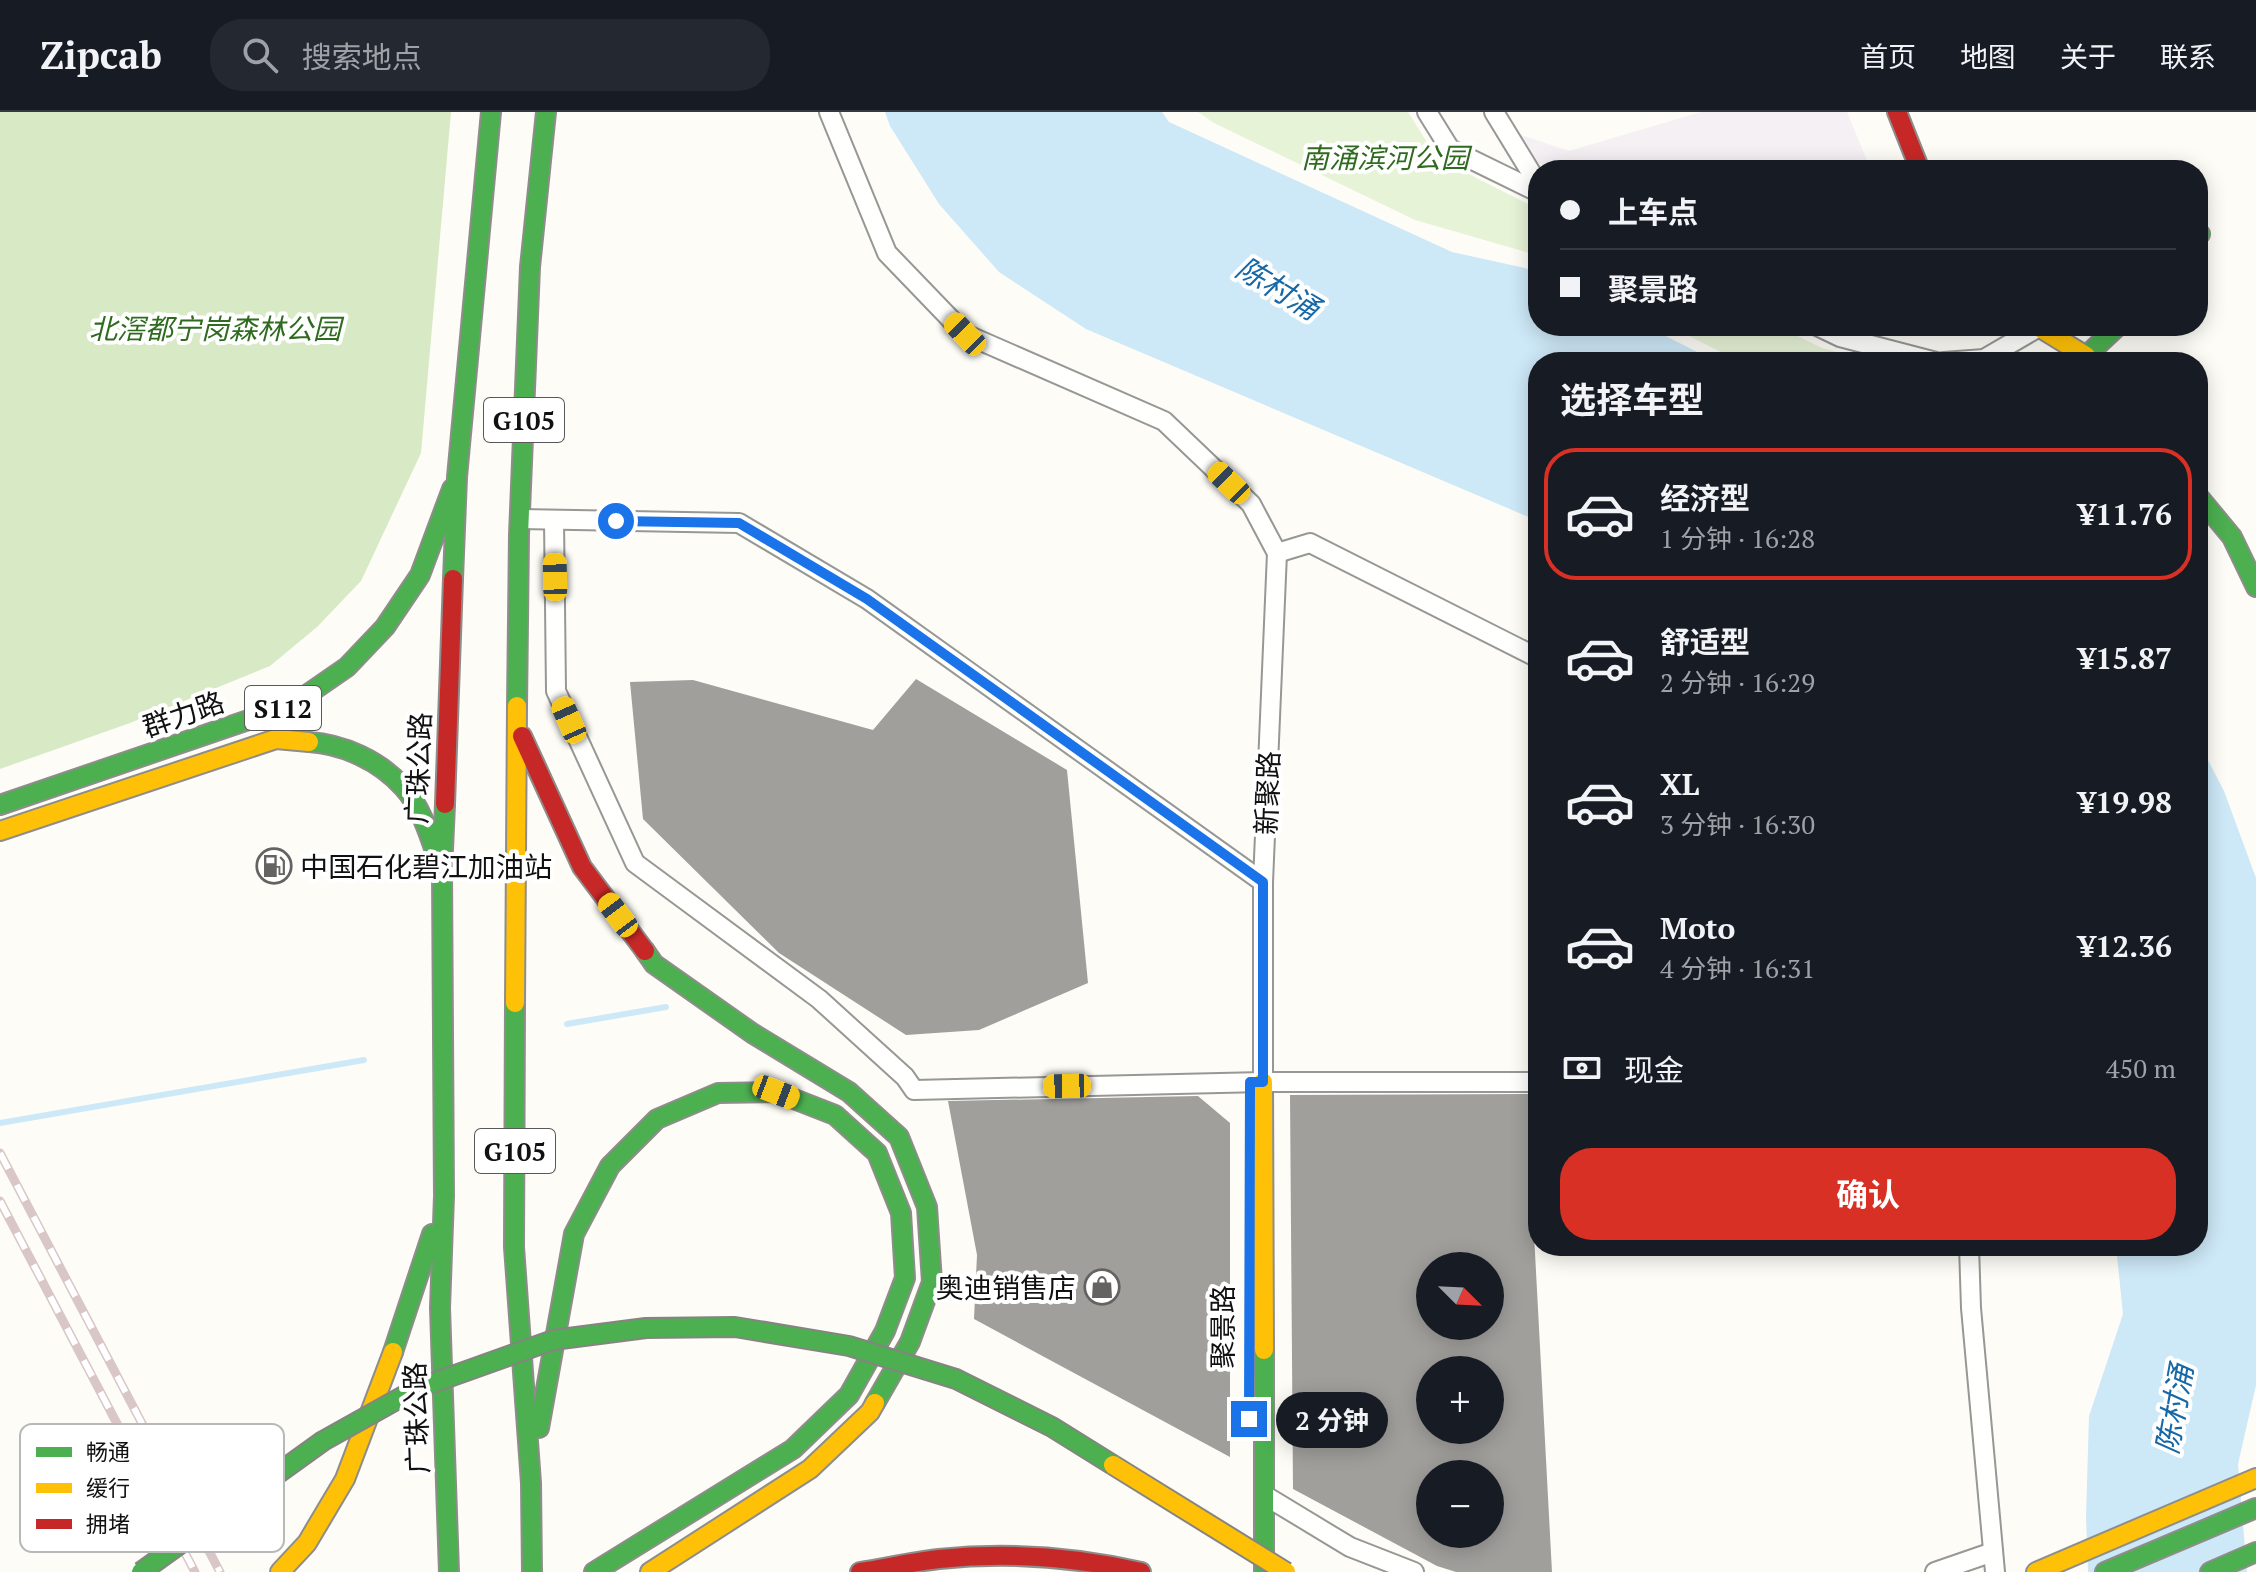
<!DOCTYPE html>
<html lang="zh">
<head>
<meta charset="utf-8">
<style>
  :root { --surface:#171b24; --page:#242831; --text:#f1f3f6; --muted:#9ea1a6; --line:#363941; --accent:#d93025 }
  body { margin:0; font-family:"PT Serif","Noto Sans SC",serif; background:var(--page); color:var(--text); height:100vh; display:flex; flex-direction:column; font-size:30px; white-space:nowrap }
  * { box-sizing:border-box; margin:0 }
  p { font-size:26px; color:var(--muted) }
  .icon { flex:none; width:44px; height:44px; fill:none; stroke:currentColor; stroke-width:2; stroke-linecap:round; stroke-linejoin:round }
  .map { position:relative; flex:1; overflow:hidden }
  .details { position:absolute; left:1528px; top:240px; width:680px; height:904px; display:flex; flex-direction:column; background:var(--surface); border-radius:32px; box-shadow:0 4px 20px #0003 }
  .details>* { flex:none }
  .top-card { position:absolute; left:1528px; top:48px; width:680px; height:176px; border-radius:32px; box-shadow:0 4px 20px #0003; display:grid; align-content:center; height:176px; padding:0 32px; background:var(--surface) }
  .needle { width:52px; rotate:114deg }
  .tools { position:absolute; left:1416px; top:1140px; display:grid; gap:16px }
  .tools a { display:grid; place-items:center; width:88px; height:88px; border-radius:50%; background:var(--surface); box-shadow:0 4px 20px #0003; font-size:40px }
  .end { position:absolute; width:36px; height:36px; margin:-18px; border:10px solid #1a73e8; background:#fff; box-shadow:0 0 0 4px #fff }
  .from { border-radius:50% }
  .bubble { position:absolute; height:56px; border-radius:28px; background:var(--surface); box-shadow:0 4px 20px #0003; font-size:26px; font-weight:700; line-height:56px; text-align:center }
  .car { position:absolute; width:24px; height:48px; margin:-24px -12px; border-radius:10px; box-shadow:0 0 6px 2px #0007; background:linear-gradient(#f5c518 24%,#345 0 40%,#f5c518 0 76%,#345 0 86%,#f5c518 0) }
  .top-card b { display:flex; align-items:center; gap:28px; height:76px; font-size:30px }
  .top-card b+b { border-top:2px solid var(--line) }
  .top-card i { width:20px; height:20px; background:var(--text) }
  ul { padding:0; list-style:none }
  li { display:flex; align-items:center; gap:24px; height:132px; margin:0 16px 12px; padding:0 16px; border:4px solid transparent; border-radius:32px }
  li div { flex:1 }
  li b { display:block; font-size:30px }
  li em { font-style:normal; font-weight:700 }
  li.selected { border-color:var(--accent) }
  li>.icon { width:72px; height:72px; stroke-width:1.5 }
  h2 { padding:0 32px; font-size:36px; line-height:96px }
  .pay { display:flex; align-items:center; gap:20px; height:88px; padding:0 32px; font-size:30px }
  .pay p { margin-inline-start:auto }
  .button { display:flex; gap:16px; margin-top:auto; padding:16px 32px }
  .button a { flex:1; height:92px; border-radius:32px; background:var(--accent); color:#fff; font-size:32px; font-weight:700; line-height:92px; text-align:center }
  header { display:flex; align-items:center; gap:48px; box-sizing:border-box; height:112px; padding:0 40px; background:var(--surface); border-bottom:2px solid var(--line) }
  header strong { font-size:38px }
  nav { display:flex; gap:44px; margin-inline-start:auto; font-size:28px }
  .search { width:560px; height:72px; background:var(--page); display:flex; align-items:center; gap:20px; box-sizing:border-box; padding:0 28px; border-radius:32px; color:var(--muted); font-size:30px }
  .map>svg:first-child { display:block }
  .industrial { fill:#f5f0f3 }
  .green { fill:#e7f3d7 }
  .forest { fill:#d8eac5 }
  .water { fill:#cde8f7 }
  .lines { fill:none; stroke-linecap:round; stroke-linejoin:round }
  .stream { stroke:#cde8f7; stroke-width:6 }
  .building { fill:#a19f9c; fill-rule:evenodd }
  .street-casing { stroke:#979795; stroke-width:22 }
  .fast-casing { stroke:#8e8d8b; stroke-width:22 }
  .slow-casing { stroke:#8e8d8b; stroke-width:22 }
  .jam-casing { stroke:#8e8d8b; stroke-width:22 }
  .street { stroke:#fffffe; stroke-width:18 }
  .fast { stroke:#4caf50; stroke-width:18 }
  .slow { stroke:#ffc107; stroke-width:18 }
  .jam { stroke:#c62828; stroke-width:18 }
  .rail-casing { stroke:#d9c6c7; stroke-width:9 }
  .rail { stroke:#fff; stroke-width:6; stroke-dasharray:18; stroke-linecap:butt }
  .fast-bridge-casing { stroke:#858482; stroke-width:22; stroke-linecap:butt }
  .slow-bridge-casing { stroke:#858482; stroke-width:22; stroke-linecap:butt }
  .fast-bridge { stroke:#4caf50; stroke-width:18 }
  .slow-bridge { stroke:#ffc107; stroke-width:18 }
  .route { stroke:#1a73e8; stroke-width:10 }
  .labels { text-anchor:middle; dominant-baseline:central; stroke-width:8; stroke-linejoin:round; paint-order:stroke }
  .shield { fill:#fff; stroke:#585858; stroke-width:2 }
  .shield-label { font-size:26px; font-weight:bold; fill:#111 }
  .park-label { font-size:28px; font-style:italic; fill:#2f6b1f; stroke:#fff }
  .street-label { font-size:28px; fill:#111; stroke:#fff }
  .poi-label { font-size:28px; fill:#111; stroke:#fff; text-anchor:start }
  .water-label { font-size:30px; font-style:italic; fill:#1768a6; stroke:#fff }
  .key { fill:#fff; stroke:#b8b8b8; stroke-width:2 }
  .key-label { font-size:22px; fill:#111 }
</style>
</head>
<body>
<header>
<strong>Zipcab</strong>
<div class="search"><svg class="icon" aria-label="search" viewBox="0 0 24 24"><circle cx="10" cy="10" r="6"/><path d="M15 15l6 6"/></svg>搜索地点</div>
<nav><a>首页</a><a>地图</a><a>关于</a><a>联系</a></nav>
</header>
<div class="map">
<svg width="2256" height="1460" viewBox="0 0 2256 1460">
  <rect width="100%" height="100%" fill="#fdfcf7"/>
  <polygon class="industrial" points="1701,0 1847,0 1871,58 1558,58 1535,50 1509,19 1569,39"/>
  <g class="green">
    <polygon points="1198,0 1408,0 1437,46 1538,97 1538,146 1526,140 1415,108 1214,11"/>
    <polygon points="1670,214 1777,214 1822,236 1874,250 1740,250"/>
  </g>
  <polygon class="forest" points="0,0 451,0 421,341 361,469 317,515 270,554 130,611 0,657"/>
  <g class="water">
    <polygon points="885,0 1162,0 1169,10 1452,140 1538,159 1538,214 1646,214 1717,250 1538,250 1538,409 1086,217 999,160 939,92 890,14"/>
    <polygon points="2198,629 2224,679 2256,766 2256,1273 2238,1352 2247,1460 2088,1460 2086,1405 2089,1304 2123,1202 2116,1134 2198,1134"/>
  </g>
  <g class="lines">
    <g class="stream">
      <polyline points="567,912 666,895"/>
      <polyline points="0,1011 364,948"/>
    </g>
  </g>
  <g class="building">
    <polygon points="916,567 1067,658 1088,871 979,918 906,923 779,841 643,707 630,570 693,568 873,618"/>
    <path d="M 1538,982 L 1538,1121 L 1534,1122 L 1552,1460 L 1456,1460 L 1437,1454 L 1293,1377 L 1290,983 ZM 1430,1154 L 1490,1154 L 1490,1214 L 1430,1214 ZM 1430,1258 L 1490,1258 L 1490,1318 L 1430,1318 ZM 1430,1362 L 1490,1362 L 1490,1422 L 1430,1422 Z"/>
    <polygon points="1198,984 1230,1011 1230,1345 974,1207 977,1143 948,989"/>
  </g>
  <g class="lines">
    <defs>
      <g id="street">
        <polyline points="829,0 887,141 965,222 1164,309 1251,392 1277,441 1310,431 1538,546"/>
        <polyline points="1427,0 1450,37 1538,80"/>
        <polyline points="1494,0 1538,72"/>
        <polyline points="1817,214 1840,225 1936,250"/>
        <polyline points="1944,250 1984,247 2039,215"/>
        <polyline points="520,407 739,411 867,487 1263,770"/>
        <polyline points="554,408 556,579 635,751 819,887 905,965 914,978 1263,970 1538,970"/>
        <polyline points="1263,970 1263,770 1277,441"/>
        <polyline points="1969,1134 1971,1196 1995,1460"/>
        <polyline points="1264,1383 1350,1435 1414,1460"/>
        <polyline points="1935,1460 1993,1440"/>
      </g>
      <g id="fast">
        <polyline points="2198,124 2200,122"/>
        <polyline points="2086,244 2118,214"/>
        <polyline points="2198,384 2232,425 2256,475"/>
        <polyline points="453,467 457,365 491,0"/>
        <polyline points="517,594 519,423 530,155 546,0"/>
        <path d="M 309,630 C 343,632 380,649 403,675 C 422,695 431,728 440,754"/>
        <polyline points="445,692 442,760 444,1084 440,1196 449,1460"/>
        <polyline points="0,693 292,593 347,555 385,515 420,463 452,377"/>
        <polyline points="645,839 654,852 752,921 849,980 899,1025 927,1095 932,1170 910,1230 875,1291"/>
        <polyline points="515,891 514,1135 531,1371 532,1460"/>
        <polyline points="1264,1238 1264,1458"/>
        <polyline points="393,1240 432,1122"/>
        <polyline points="539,1316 574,1122 610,1054 657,1007 718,981 776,980 835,1003 877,1041 901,1101 905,1166 885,1219 849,1283 793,1337 594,1460"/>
        <polyline points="2105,1460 2256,1396"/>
        <polyline points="2210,1460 2256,1440"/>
      </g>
      <g id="slow">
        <polyline points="2037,214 2086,244 2091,250"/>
        <polyline points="0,719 276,627 309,630"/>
        <polyline points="515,891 517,594"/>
        <polyline points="1263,970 1264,1238"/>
        <polyline points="280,1460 307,1431 345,1367 393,1240"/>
        <polyline points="650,1460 810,1357 870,1300 875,1291"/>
        <polyline points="2036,1460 2256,1366"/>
      </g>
      <g id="jam">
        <polyline points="1897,0 1920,58"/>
        <polyline points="522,624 582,755 645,839"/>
        <polyline points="445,692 453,467"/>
        <path d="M 860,1460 C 886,1456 912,1450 939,1447 C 1006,1440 1075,1445 1141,1460"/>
      </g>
    </defs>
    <use href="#street" class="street-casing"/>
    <use href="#fast" class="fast-casing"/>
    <use href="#slow" class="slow-casing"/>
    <use href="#jam" class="jam-casing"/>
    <use href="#street" class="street"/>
    <use href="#fast" class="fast"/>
    <use href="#slow" class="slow"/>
    <use href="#jam" class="jam"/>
    <defs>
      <g id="rail">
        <polyline points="0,1041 220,1460"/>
        <polyline points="0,1089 195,1460"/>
      </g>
    </defs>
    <use href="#rail" class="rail-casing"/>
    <use href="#rail" class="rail"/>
    <defs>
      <polyline id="fast-bridge" points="141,1460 323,1329 416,1277 553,1228 646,1216 735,1215 849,1234 956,1267 1052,1315 1113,1353"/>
      <polyline id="slow-bridge" points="1113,1353 1286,1460"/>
    </defs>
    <use href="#fast-bridge" class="fast-bridge-casing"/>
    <use href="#slow-bridge" class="slow-bridge-casing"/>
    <use href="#fast-bridge" class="fast-bridge"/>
    <use href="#slow-bridge" class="slow-bridge"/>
  </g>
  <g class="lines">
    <polyline class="route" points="616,409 739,411 867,487 1263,770 1263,970 1250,970 1249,1307"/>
  </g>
  <defs>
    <symbol id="fuel-ring" viewBox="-11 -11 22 22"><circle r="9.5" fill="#fff" stroke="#646362" stroke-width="1.5"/><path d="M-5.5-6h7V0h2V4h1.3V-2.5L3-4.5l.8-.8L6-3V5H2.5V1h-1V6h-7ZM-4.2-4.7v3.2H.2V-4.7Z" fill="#646362"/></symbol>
    <symbol id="shop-ring" viewBox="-11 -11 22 22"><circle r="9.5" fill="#fff" stroke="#646362" stroke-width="1.5"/><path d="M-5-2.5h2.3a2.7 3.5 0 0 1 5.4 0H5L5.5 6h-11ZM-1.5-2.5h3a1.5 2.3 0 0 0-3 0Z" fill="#646362"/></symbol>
  </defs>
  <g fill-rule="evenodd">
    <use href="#fuel-ring" x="254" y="734" width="40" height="40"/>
    <use href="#shop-ring" x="1082" y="1155" width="40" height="40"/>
  </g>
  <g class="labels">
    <g class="shield">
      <rect x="484" y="286" width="80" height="44" rx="6"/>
      <rect x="245" y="574" width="76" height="44" rx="6"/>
      <rect x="475" y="1017" width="80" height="44" rx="6"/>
    </g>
    <g class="shield-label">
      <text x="524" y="308">G105</text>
      <text x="283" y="596">S112</text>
      <text x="515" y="1039">G105</text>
    </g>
    <g class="park-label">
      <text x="1385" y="45">南涌滨河公园</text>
      <text x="215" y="216">北滘都宁岗森林公园</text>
    </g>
    <g class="street-label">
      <text transform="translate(183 602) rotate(-19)">群力路</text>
      <text transform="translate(418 656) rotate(-88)">广珠公路</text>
      <text transform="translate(1267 681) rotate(-88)">新聚路</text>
      <text transform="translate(1222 1215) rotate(-90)">聚景路</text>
      <text transform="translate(416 1306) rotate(-92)">广珠公路</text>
    </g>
    <g class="poi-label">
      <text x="300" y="754">中国石化碧江加油站</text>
      <text x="1076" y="1175" text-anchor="end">奥迪销售店</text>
    </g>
    <g class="water-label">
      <text transform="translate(1278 176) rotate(31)">陈村涌</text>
      <text transform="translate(2174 1297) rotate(-80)">陈村涌</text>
    </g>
  </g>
  <rect x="20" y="1312" width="264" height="128" rx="12" class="key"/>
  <rect x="36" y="1335" width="36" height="10" fill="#4caf50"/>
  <rect x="36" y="1371" width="36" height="10" fill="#ffc107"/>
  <rect x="36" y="1407" width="36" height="10" fill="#c62828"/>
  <g class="key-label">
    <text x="86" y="1348">畅通</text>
    <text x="86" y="1384">缓行</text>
    <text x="86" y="1420">拥堵</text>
  </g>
</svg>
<div class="tools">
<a><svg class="needle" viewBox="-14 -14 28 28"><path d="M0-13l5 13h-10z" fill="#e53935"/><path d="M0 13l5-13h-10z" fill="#9ea1a6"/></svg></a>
<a>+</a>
<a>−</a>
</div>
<i class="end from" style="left:616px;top:409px"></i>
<i class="end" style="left:1249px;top:1307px"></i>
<div class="bubble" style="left:1276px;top:1280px;width:112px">2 分钟</div>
<i class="car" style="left:965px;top:222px;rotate:316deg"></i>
<i class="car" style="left:1229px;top:371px;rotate:314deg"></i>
<i class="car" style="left:555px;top:465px;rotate:359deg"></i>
<i class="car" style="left:569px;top:608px;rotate:336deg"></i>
<i class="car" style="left:618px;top:803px;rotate:323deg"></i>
<i class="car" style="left:1067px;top:974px;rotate:269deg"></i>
<i class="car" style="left:776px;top:980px;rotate:111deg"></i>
<div class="top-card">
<b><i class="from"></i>上车点</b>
<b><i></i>聚景路</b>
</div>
<section class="details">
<h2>选择车型</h2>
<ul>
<li class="selected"><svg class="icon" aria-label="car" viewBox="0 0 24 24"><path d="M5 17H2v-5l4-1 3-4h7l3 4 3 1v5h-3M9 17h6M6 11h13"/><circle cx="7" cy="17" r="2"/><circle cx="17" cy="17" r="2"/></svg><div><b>经济型</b><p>1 分钟 · 16:28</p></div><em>¥11.76</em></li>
<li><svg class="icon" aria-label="car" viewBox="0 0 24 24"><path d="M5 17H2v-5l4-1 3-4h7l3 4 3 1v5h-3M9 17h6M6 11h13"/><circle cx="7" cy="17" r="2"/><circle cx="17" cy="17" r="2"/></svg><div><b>舒适型</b><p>2 分钟 · 16:29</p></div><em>¥15.87</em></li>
<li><svg class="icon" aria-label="car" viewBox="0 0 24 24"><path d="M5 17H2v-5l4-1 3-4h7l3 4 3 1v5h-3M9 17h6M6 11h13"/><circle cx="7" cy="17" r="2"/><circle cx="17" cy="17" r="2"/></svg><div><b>XL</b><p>3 分钟 · 16:30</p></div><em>¥19.98</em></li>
<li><svg class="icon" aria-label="car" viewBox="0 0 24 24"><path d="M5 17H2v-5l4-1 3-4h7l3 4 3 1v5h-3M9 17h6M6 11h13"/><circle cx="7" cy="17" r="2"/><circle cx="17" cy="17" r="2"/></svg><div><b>Moto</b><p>4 分钟 · 16:31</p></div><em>¥12.36</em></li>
</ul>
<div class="pay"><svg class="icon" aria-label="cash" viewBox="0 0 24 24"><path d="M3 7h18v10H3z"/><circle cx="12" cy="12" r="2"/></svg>现金<p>450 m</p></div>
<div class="button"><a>确认</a></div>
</section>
</div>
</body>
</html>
